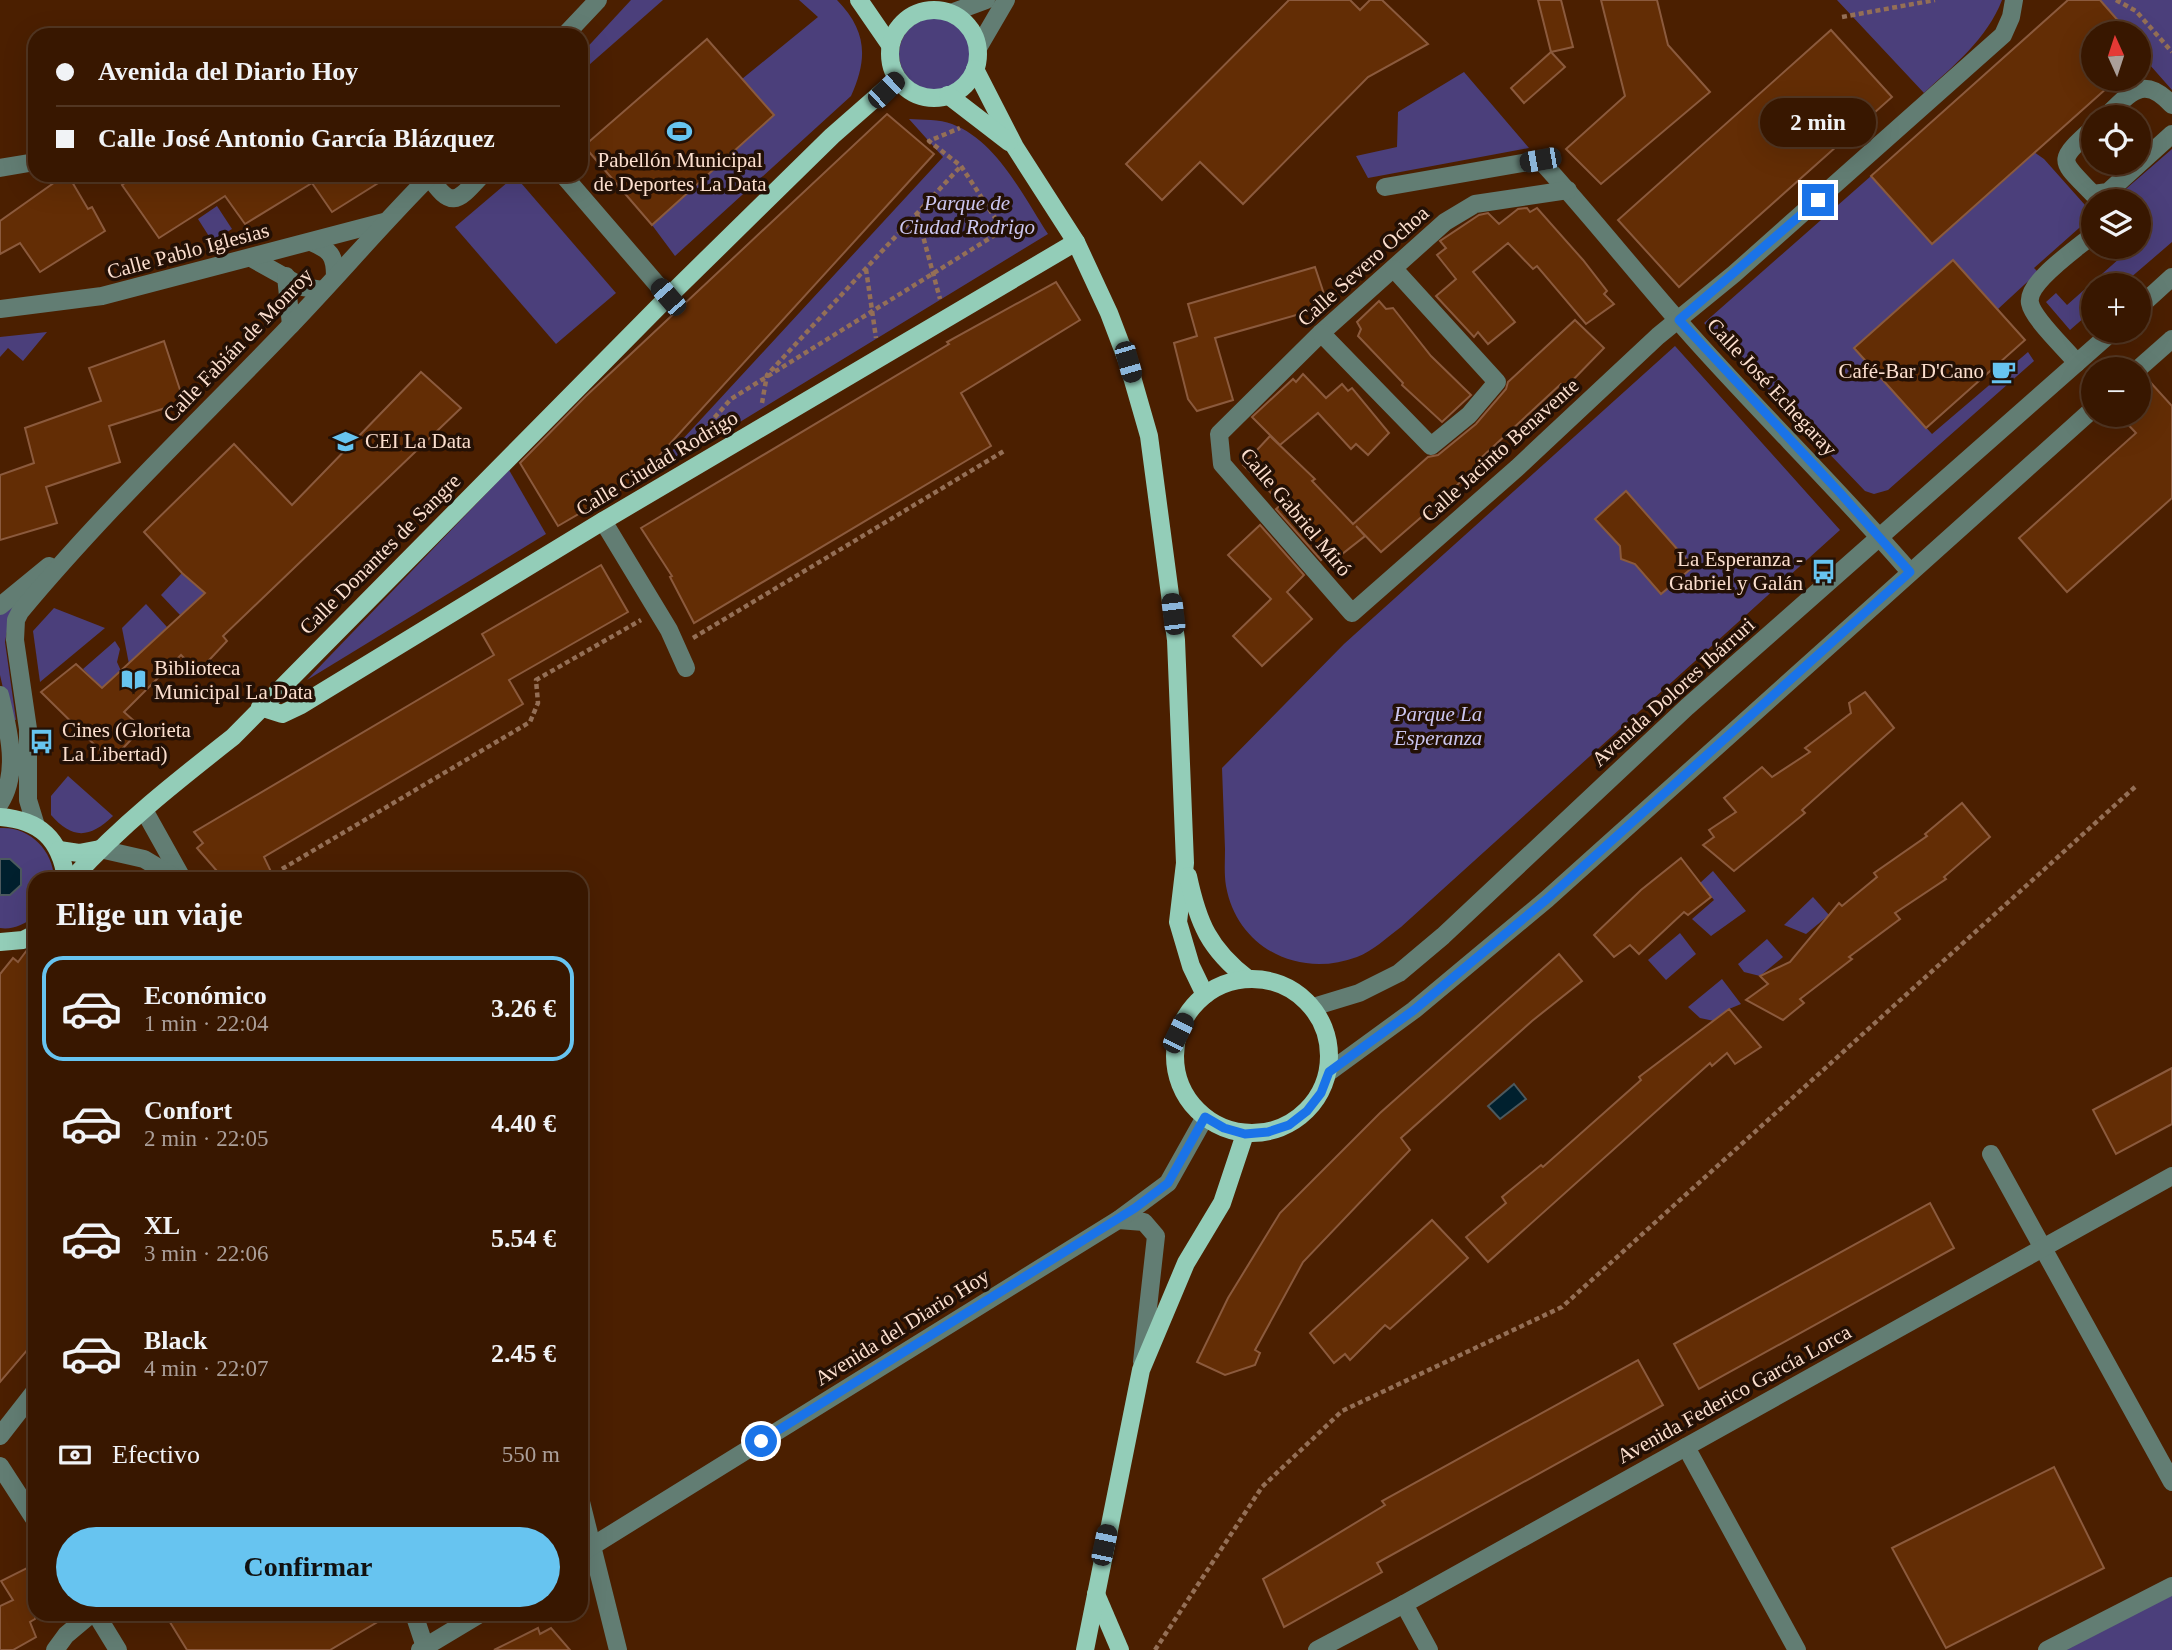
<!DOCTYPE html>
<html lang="es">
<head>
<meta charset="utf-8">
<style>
  :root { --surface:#381700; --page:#3f200a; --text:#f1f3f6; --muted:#ab9f99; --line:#523622; --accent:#67c4f0 }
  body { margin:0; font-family:Georgia,serif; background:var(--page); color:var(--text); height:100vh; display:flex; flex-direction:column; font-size:26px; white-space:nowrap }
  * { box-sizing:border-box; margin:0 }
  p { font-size:23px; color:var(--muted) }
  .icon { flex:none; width:38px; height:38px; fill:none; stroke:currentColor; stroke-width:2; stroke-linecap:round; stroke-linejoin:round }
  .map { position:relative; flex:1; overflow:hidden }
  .details { position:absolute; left:28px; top:872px; width:560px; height:749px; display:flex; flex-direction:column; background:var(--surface); border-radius:21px; box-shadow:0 7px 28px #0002,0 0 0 2px var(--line) }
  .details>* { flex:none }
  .guide { position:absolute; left:28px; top:28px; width:560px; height:154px; border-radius:21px; box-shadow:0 7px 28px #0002,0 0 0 2px var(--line); display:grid; align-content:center; height:154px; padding:0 28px; background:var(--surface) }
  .needle { width:46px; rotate:357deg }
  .fabs { position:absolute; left:2081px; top:21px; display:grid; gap:14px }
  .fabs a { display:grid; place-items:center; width:70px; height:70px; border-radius:50%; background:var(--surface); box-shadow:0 7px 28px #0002,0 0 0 2px var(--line); font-size:35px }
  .end { position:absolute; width:32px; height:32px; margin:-16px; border:9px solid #1a73e8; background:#fff; box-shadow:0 0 0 4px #fff }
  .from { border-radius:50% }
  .bubble { position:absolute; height:49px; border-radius:24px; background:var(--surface); box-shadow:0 7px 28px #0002,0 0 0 2px var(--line); font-size:23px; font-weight:800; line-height:49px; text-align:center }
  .car { position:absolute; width:21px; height:42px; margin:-21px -10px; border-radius:9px; box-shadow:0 0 5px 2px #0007; background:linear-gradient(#222 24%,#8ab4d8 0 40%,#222 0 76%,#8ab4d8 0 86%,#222 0) }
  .guide b { display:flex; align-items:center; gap:24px; height:66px; font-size:26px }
  .guide b+b { border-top:2px solid var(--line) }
  .guide i { width:18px; height:18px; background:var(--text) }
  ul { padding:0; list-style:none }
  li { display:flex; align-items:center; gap:21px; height:105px; margin:0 14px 10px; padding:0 14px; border:4px solid transparent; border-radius:21px }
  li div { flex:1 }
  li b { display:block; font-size:26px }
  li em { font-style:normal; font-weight:800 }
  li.active { border-color:var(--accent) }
  li>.icon { width:63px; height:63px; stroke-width:1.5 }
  h2 { padding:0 28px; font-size:32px; line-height:84px }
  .pay { display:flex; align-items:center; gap:18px; height:77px; padding:0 28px; font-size:26px }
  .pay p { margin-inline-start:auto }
  .cta { display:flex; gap:14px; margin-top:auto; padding:14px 28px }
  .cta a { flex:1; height:80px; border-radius:42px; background:var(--accent); color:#111; font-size:28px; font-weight:800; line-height:80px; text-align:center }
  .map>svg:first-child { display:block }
  .green { fill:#4b3f7b }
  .water { fill:#00202e; stroke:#4c595e; stroke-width:2 }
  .building { fill:#632d05; stroke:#8b5a3d; stroke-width:2 }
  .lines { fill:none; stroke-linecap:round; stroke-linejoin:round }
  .path { stroke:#946f56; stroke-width:4.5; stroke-dasharray:5 3.5; stroke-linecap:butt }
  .minor { stroke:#627d73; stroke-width:18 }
  .major { stroke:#93cdb8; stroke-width:18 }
  .route { stroke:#1a73e8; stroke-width:9 }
  .labels { text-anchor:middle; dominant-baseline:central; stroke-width:7; stroke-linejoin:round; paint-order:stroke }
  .poi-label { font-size:21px; fill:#fcdfcf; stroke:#231005; text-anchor:start }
  .park-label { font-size:21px; font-style:italic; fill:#cbc6f0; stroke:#231005 }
  .street-label { font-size:21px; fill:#fcdfcf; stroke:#231005 }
</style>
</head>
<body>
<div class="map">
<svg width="2172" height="1650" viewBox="0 0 2172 1650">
  <rect width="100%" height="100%" fill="#4b1f00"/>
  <g class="green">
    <polygon points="631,0 663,0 581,72 581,54"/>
    <path d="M 799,0 L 837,0 C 867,31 868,58 851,96 L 675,256 L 652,225 L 774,115 L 742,79 L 818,17 Z"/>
    <path d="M 1837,0 L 2002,0 C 1987,39 1954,65 1924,93 Z"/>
    <polygon points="2100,0 2172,0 2172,90 2142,56 2146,52 2139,43 2138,33 2129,33"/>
    <circle cx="935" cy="54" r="36"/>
    <polygon points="1464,72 1529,148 1368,178 1356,156 1397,147 1398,112"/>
    <path d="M 909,119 C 922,120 940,119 952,124 C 997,141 1023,196 1048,234 L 645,480 L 943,157 Z"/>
    <polygon points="2172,149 2172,242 2122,285 2093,285 2093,310 2070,330 2046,302 2056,293 2067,305 2120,258 2111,247 2138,247 2138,201 2112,201"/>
    <polygon points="2034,152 2044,159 2093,214 2093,227 2087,221 2034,268 2038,272 1998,309 1953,260 1854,348 1932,434 2028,352 2034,361 1888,490 1874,494 1865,491 1704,323 1871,176 1932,243"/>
    <polygon points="515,176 616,293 556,344 455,227"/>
    <polygon points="217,206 232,229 212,241 198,219"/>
    <polygon points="47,332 23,361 8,348 0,357 0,337"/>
    <path d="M 1675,346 L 1840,530 L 1401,927 C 1386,938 1373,951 1357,957 C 1299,979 1237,948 1226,886 C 1224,874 1225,861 1225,849 C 1224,822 1223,795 1222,768 L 1344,644 Z"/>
    <polygon points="509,470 546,534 307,680 326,660"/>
    <polygon points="182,573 205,593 180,615 161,595"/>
    <polygon points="33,587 10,616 5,642 16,720 10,719 0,675 0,613"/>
    <polygon points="146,604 167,627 129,664 122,628"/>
    <polygon points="54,608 105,628 40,682 33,631"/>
    <polygon points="115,641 120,649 117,662 121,671 102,688 83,669"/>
    <path d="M 68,776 L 113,816 C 89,839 72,839 51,815 L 51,796 Z"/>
    <path d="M 0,828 C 29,826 53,850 54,878 L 35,878 L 35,917 C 24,924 13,930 0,928 Z"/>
    <polygon points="1713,871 1746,911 1711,936 1692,919 1714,900 1700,883"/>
    <polygon points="1813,897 1829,915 1806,934 1784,925"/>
    <polygon points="1680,933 1696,954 1666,980 1648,960"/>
    <polygon points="1767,939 1783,957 1760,976 1744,972 1738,964"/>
    <polygon points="1722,979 1741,1004 1729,1009 1714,1021 1700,1018 1688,1007"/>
    <polygon points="2172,1586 2172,1650 2047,1650"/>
  </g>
  <g class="water">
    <polygon points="0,859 10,859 21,869 21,885 10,895 0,895"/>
    <polygon points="1514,1084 1526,1099 1500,1119 1488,1106"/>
  </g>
  <g class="building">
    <polygon points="1289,0 1350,0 1360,10 1370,0 1382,0 1428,44 1368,77 1243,204 1200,162 1162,200 1126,164"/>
    <polygon points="1538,0 1561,0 1573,47 1551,52"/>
    <polygon points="1601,0 1657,0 1668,45 1710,92 1601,184 1566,149 1625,96"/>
    <polygon points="2068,0 2100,0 2129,33 2093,33 2093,79 2117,79 1932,244 1871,176"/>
    <polygon points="1831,30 1892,97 1679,287 1618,220"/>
    <polygon points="707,39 774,115 652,225 584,146"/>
    <polygon points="1551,52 1565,67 1524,103 1511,88"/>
    <polygon points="887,114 934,154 637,480 558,526 520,463 586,396"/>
    <polygon points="65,175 68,175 88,209 92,207 105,231 40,272 20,243 0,254 0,221"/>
    <polygon points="136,175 391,175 332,212 312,183 245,224 225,196 159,238 122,185"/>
    <polygon points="1527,208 1530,212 1537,208 1583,260 1607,291 1604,294 1614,304 1586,324 1537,266 1533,269 1508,243 1473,272 1515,322 1488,344 1478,332 1474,337 1436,296 1456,279 1437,255 1446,248 1440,241 1479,215 1488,213 1499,224 1518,209"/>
    <polygon points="1953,260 2025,340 1926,428 1854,348"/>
    <polygon points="1315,267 1328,306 1215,338 1233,400 1197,411 1188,399 1174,343 1197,336 1188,304"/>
    <polygon points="1056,282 1080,320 961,393 991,446 694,623 670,577 672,576 641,528 949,344 947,342"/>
    <polygon points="1379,301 1386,309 1393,308 1431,356 1471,395 1442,422 1402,385 1403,383 1358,336 1361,329 1357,322"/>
    <polygon points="1575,320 1604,348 1565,388 1561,384 1481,458 1483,461 1441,500 1381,552 1356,526 1365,536 1337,558 1331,550 1321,560 1276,509 1282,504 1243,465 1270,436 1315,479 1312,481 1353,524 1428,457 1438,455 1476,424 1506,389 1508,382"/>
    <polygon points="164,341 184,402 109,426 120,462 46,487 57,523 0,540 0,475 34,463 25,428 101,401 89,368"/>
    <polygon points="421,372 461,408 223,636 227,641 198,672 181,655 124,712 142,728 111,761 41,692 76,664 102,688 205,593 182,573 144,532 234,444 292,505"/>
    <polygon points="1303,374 1326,398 1342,384 1348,391 1352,388 1389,433 1368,455 1356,444 1351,449 1318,413 1280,445 1252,417 1293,379 1296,382"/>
    <polygon points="2151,383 2172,406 2172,498 2067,592 2019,538 2136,433 2119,415 2138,415 2138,394"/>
    <polygon points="1626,491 1693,567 1661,594 1635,564 1621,559 1620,546 1595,519"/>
    <polygon points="1260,525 1304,575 1287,592 1312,619 1262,666 1233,636 1271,599 1228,555"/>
    <polygon points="601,565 628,612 509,680 523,704 264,857 274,878 223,878 197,848 203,843 194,832 494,655 482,634"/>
    <polygon points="1865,692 1894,728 1802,810 1805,813 1734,871 1703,845 1714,837 1709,830 1736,812 1724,798 1762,767 1772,777 1810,752 1805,748 1851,713 1849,703"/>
    <polygon points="1962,803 1990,837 1944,877 1946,879 1895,913 1900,919 1849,957 1852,959 1800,999 1804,1003 1783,1020 1746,1000 1768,984 1760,976 1790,962 1839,903 1842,906 1877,877 1874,873 1927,836 1925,834"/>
    <polygon points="1681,858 1711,897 1688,915 1684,912 1639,954 1630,945 1614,957 1594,935 1641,890"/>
    <polygon points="35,947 35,1341 0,1382 0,974 13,958 18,962 27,950"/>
    <polygon points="1559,954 1582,981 1532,1021 1401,1138 1410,1150 1303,1262 1255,1350 1260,1353 1255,1365 1225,1375 1197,1362 1228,1298 1280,1213 1380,1113"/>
    <polygon points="1729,1009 1761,1047 1735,1064 1727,1053 1712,1066 1710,1063 1488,1262 1466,1237 1506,1203 1502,1197 1541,1165 1543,1167 1641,1080 1639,1077"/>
    <polygon points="2172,1068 2172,1124 2116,1154 2093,1110"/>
    <polygon points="1930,1203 1954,1248 1699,1389 1674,1344"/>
    <polygon points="1432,1220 1468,1258 1390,1329 1385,1325 1350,1360 1345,1354 1334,1363 1310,1333"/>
    <polygon points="1638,1360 1663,1405 1377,1563 1382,1572 1284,1627 1263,1579 1385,1505 1382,1501"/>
    <polygon points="2054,1467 2104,1568 1946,1648 1892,1548"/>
    <polygon points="35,1564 35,1619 30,1622 36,1637 13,1650 0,1650 0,1606 13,1600 1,1581"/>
    <polygon points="165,1614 391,1614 330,1650 187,1650"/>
    <polygon points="538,1628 540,1634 551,1628 570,1650 494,1650"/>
  </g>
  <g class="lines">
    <g class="path">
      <polyline points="2116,0 2136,11 2172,52"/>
      <polyline points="1842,17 1935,0"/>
      <polyline points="917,214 940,299"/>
      <polyline points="866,269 876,338"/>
      <polyline points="762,403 767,375 961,166"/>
      <polyline points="692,443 731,399 1003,230 961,166 929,141 960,128"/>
      <polyline points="693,638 1004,451"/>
      <polyline points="282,869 530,722 538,703 536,680 641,620"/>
      <polyline points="1155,1650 1262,1487 1342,1411 1562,1307 2135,787"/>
    </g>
    <g class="minor">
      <polyline points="951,13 986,0"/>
      <polyline points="565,35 598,0"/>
      <polyline points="978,48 1006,0"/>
      <path d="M 2105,117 C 2130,94 2143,73 2172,105"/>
      <path d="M 2093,128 C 2056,162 2059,159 2093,194 L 2108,192 L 2172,134"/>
      <polyline points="0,168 35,162"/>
      <path d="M 428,175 C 452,210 457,202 482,175"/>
      <polyline points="563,175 668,297"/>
      <path d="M 1385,187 L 1540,160 C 1594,219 1643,282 1697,342 C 1767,420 1842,493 1910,572"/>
      <polyline points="1568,190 1475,204 1445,222 1321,333 1219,434 1222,464 1352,613 1517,468 1658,336 1734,274 2003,35 2011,17 2014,0"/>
      <path d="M 311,242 C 330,250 335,255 335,276"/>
      <polyline points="251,258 303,287 322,290"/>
      <polyline points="286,276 291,325"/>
      <polyline points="2138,308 2172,277"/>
      <polyline points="0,309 102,296 384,222"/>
      <polyline points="1321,333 1431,446 1469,415 1497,382 1394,269"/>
      <path d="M 2077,363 C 2066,349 2033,319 2030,303 C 2026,283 2075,250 2090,237"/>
      <polyline points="2138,369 2172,339"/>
      <polyline points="603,521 669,630 686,668"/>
      <polyline points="0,606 49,566"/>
      <path d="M 0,695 C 8,728 20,772 0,803"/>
      <polyline points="144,810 182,878"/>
      <path d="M 36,826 L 28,800 L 28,729 L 15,640 L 16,620 L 20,612 C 104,511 199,421 290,326 C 338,276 382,224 431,175"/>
      <polyline points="100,849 144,859 176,878"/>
      <polyline points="1313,1007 1359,993 1399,973 1443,936 1687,707 2113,331"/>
      <polyline points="1329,1072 1414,1010 1547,899 2093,409"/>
      <polyline points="1991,1154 2172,1482"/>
      <polyline points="1118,1220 1144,1222 1156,1236 1142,1362"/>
      <polyline points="0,1436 35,1391"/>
      <polyline points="1686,1447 1797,1650"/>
      <polyline points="0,1466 35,1520"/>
      <polyline points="581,1502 618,1650"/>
      <polyline points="581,1553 1118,1220 1168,1183 1205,1117"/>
      <polyline points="1404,1604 1429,1650"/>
      <polyline points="96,1614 118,1650"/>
      <polyline points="414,1614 425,1647"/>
      <polyline points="55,1650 66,1635 91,1614"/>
      <polyline points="420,1650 480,1614"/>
      <polyline points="1317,1650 1404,1604 2172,1176"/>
      <polyline points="2047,1650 2172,1586"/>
    </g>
    <g class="major">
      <polyline points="859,0 890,45"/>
      <circle cx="934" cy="54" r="44"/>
      <polyline points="975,69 1015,147 1076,242 1109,313 1128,363 1149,436 1176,640 1185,863 1178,922 1191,966 1205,995"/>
      <polyline points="948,95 1009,142"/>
      <polyline points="260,707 282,714 301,705 603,521 1076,242"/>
      <path d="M 0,817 C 40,820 60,839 66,878"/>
      <polyline points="59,850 79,853 100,849"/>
      <path d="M 1188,876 C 1198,923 1209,949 1248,979"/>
      <path d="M 73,878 C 121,825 177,781 233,737 L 668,297 L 832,136 L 897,79"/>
      <polyline points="0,942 23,940 35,934"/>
      <circle cx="1252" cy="1056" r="77"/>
      <polyline points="1096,1594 1120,1650"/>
      <polyline points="1085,1650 1141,1370 1186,1263 1222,1203 1245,1134"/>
    </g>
  </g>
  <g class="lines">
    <polyline class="route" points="761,1441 1135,1208 1168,1183 1205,1117 1224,1128 1245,1134 1268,1132 1289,1125 1307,1111 1321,1093 1329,1072 1414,1010 1547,899 1910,572 1841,494 1679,320 1818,200"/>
  </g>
  <defs>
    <symbol id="stadium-bare" viewBox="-9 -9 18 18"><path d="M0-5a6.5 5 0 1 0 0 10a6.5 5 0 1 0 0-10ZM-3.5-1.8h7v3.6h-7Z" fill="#67c4f0" stroke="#231005" stroke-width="2.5" paint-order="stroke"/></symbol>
    <symbol id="cafe-bare" viewBox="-9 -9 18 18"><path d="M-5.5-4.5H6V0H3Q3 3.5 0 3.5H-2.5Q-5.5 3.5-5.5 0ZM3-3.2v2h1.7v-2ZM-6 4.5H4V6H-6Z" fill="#67c4f0" stroke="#231005" stroke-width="2.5" paint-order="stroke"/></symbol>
    <symbol id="school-bare" viewBox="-9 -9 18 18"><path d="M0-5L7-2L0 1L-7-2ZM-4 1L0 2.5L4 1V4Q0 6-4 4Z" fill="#67c4f0" stroke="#231005" stroke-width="2.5" paint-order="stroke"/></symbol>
    <symbol id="bus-bare" viewBox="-9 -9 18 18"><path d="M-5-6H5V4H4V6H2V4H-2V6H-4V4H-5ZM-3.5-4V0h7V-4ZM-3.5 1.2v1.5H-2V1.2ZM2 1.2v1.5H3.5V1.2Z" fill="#67c4f0" stroke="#231005" stroke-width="2.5" paint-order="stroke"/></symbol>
    <symbol id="library-bare" viewBox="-9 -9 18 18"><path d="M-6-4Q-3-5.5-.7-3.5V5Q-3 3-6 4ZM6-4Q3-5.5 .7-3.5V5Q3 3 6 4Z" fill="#67c4f0" stroke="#231005" stroke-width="2.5" paint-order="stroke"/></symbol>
  </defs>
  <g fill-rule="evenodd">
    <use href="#stadium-bare" x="662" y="114" width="35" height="35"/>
    <use href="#cafe-bare" x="1986" y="354" width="35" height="35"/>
    <use href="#school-bare" x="328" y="424" width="35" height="35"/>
    <use href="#bus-bare" x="1806" y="554" width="35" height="35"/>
    <use href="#library-bare" x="116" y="662" width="35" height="35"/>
    <use href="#bus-bare" x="24" y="724" width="35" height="35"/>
  </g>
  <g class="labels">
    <g class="poi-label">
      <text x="680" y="160" text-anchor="middle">Pabellón Municipal<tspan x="680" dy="24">de Deportes La Data</tspan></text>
      <text x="1984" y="371" text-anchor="end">Café-Bar D'Cano</text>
      <text x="365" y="441">CEI La Data</text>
      <text x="1803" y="559" text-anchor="end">La Esperanza -<tspan x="1803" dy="24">Gabriel y Galán</tspan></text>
      <text x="154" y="668">Biblioteca<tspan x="154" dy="24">Municipal La Data</tspan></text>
      <text x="62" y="730">Cines (Glorieta<tspan x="62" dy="24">La Libertad)</tspan></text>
    </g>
    <g class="park-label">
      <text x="967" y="203">Parque de<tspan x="967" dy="24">Ciudad Rodrigo</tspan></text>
      <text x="1438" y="714">Parque La<tspan x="1438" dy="24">Esperanza</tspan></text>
    </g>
    <g class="street-label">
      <text transform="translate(188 251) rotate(-15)">Calle Pablo Iglesias</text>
      <text transform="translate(1363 266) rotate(-42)">Calle Severo Ochoa</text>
      <text transform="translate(238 345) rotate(-46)">Calle Fabián de Monroy</text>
      <text transform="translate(1772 387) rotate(47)">Calle José Echegaray</text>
      <text transform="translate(1500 450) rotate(-42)">Calle Jacinto Benavente</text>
      <text transform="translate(657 463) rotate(-31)">Calle Ciudad Rodrigo</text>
      <text transform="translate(1296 512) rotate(50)">Calle Gabriel Miró</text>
      <text transform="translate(380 554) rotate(-45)">Calle Donantes de Sangre</text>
      <text transform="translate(1673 692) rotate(-42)">Avenida Dolores Ibárruri</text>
      <text transform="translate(902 1327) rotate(-32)">Avenida del Diario Hoy</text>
      <text transform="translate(1734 1394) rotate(-29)">Avenida Federico García Lorca</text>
    </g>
  </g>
</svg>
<div class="fabs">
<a><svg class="needle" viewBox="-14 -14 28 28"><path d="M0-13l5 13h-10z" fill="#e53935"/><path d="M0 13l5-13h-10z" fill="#ab9f99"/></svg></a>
<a><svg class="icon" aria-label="locate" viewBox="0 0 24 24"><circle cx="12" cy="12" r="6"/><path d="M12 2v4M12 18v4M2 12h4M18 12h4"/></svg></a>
<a><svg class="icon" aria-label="layers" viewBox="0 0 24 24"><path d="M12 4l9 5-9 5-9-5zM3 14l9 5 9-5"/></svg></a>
<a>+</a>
<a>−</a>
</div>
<i class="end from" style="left:761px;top:1441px"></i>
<i class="end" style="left:1818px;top:200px"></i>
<div class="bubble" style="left:1760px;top:98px;width:116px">2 min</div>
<i class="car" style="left:886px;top:90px;rotate:46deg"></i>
<i class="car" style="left:1540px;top:160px;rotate:260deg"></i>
<i class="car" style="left:668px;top:297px;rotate:319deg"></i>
<i class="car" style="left:1128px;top:362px;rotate:164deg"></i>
<i class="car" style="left:1173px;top:614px;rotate:353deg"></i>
<i class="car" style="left:1178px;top:1033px;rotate:26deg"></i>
<i class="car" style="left:1104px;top:1545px;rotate:12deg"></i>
<div class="guide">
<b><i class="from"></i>Avenida del Diario Hoy</b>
<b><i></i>Calle José Antonio García Blázquez</b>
</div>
<section class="details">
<h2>Elige un viaje</h2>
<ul>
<li class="active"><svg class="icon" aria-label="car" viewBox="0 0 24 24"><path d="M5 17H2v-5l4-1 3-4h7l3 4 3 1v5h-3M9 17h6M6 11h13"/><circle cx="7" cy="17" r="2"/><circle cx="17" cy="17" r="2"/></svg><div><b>Económico</b><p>1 min · 22:04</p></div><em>3.26 €</em></li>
<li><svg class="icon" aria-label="car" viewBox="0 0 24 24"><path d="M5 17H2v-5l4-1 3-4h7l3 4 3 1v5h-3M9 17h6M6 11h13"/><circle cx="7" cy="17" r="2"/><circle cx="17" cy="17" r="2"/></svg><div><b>Confort</b><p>2 min · 22:05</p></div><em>4.40 €</em></li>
<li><svg class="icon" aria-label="car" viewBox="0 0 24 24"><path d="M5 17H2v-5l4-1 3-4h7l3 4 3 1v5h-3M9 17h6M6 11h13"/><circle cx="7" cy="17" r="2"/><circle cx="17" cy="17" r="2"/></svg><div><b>XL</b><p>3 min · 22:06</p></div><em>5.54 €</em></li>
<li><svg class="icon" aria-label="car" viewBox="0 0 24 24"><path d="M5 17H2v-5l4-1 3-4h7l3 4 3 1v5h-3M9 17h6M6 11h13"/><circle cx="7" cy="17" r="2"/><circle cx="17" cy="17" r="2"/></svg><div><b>Black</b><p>4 min · 22:07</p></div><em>2.45 €</em></li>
</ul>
<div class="pay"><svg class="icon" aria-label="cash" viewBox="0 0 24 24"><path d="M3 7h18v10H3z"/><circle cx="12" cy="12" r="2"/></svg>Efectivo<p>550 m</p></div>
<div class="cta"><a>Confirmar</a></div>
</section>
</div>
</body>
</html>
